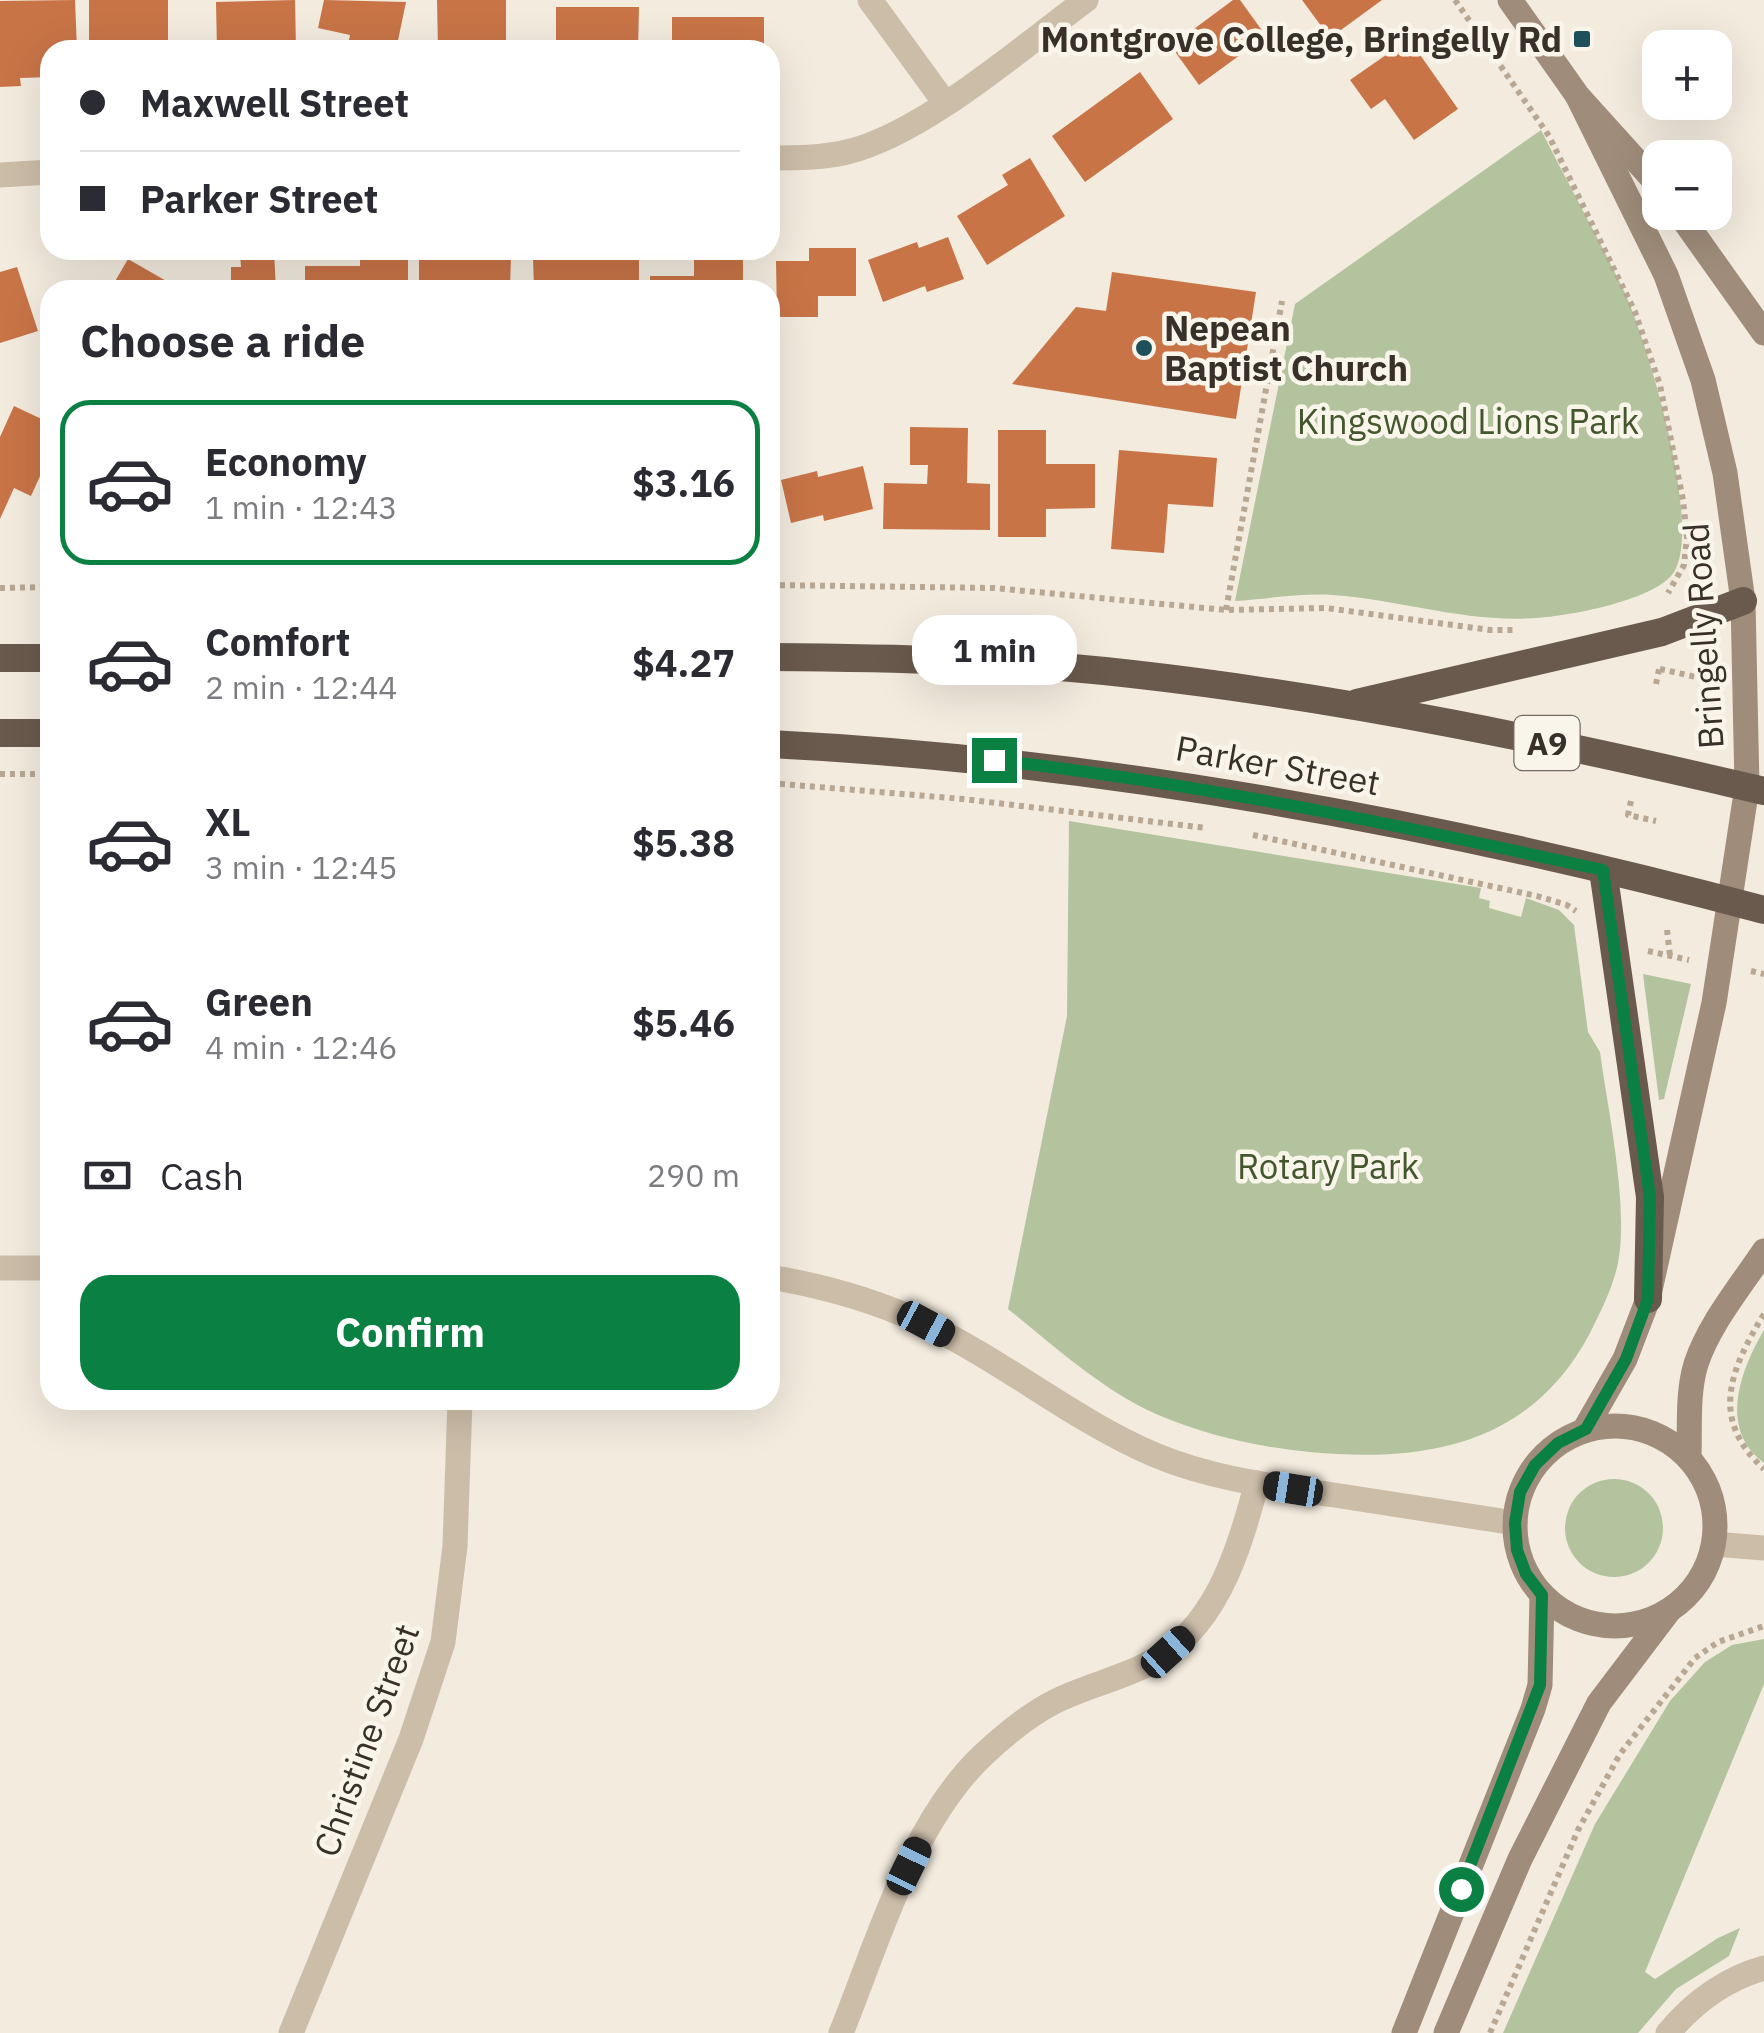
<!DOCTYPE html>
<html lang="en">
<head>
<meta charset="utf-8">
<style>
  :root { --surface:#fff; --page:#f7f7f7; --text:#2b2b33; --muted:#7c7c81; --line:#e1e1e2; --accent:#0b8043 }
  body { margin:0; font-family:"IBM Plex Sans",sans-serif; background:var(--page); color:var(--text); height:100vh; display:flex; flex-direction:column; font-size:38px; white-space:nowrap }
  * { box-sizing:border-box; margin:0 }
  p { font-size:32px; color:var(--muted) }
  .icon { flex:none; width:55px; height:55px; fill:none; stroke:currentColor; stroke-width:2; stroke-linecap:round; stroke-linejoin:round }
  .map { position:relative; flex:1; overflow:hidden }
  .drawer { position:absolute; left:40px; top:280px; width:740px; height:1130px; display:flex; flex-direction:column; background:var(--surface); border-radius:30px; box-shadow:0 10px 40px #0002 }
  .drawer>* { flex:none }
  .guide { position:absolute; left:40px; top:40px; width:740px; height:220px; border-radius:30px; box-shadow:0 10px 40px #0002; display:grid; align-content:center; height:220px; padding:0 40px; background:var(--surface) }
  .buttons { position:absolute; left:1642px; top:30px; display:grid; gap:20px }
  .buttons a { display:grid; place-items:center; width:90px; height:90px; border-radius:20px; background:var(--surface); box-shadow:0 10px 40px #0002; font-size:50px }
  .end { position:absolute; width:45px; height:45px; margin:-22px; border:12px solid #0b8043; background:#fff; box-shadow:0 0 0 5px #fff }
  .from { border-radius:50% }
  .bubble { position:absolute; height:70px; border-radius:30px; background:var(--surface); box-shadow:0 10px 40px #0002; font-size:32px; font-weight:800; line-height:70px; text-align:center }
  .car { position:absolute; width:30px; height:60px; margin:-30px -15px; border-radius:12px; box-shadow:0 0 8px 2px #0007; background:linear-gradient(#222 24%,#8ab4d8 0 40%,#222 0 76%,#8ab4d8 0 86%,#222 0) }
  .guide b { display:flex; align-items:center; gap:35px; height:95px; font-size:38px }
  .guide b+b { border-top:2px solid var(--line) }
  .guide i { width:25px; height:25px; background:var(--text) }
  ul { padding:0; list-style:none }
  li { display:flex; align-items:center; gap:30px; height:165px; margin:0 20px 15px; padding:0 20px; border:5px solid transparent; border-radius:30px }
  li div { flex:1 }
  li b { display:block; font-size:38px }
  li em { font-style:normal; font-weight:800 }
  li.selected { border-color:var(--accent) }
  li>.icon { width:90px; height:90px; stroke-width:1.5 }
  h2 { padding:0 40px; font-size:45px; line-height:120px }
  .pay { display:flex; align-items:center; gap:25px; height:110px; padding:0 40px; font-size:38px }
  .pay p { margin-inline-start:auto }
  .button { display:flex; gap:20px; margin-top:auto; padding:20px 40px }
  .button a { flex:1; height:115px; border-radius:30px; background:var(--accent); color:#fff; font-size:40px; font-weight:800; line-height:115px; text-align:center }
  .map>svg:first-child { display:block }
  .green { fill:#b2c39d }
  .building { fill:#c87447 }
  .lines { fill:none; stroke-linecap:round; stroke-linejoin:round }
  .path { stroke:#b7a793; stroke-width:6; stroke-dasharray:5 5; stroke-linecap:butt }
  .minor { stroke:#ccbda9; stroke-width:25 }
  .secondary { stroke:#9f8c7a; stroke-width:25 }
  .trunk { stroke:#6a5a4d; stroke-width:28 }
  .route { stroke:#0b8043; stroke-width:12 }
  .poi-dot { fill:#1e505b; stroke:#faf5ea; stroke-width:4 }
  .labels { text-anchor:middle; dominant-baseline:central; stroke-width:9; stroke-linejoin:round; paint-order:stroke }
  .shield { fill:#faf5ea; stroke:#736b63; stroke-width:2.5 }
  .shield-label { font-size:32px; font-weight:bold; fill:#393029 }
  .poi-label { font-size:35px; font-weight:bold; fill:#393029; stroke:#faf5ea; text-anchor:end }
  .park-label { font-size:35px; fill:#43572c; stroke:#faf5ea }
  .street-label { font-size:35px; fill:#393029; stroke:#faf5ea }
</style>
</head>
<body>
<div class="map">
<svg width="1764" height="2033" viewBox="0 0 1764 2033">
  <rect width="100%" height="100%" fill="#f3ebde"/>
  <g class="green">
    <path d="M 1541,130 C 1568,184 1598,237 1624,291 C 1646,338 1707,536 1671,576 C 1649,601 1569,616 1536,618 C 1467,623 1401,600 1333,595 C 1301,593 1267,599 1235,601 L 1295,304 Z"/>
    <path d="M 1069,821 L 1481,888 L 1479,898 L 1490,901 L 1489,908 L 1521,917 L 1526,898 L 1559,910 L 1574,925 L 1588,1032 L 1600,1052 C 1608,1111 1629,1206 1618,1263 C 1613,1287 1601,1311 1590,1333 C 1531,1445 1426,1463 1310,1452 C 1257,1447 1205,1435 1156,1414 C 1102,1390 1053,1345 1008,1309 L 1067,1016 Z"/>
    <polygon points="1643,974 1691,984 1664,1099 1659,1100"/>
    <path d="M 1764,1330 L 1764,1463 C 1718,1429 1740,1371 1764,1330 Z"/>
    <circle cx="1614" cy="1528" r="49"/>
    <polygon points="1764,1639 1764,1684 1645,1972 1655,1979 1718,1938 1740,1928 1729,1956 1676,1989 1638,2033 1503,2033 1595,1824 1670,1701 1705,1662 1732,1645"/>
  </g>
  <g class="building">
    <polygon points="75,0 77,49 50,50 50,77 20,78 21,86 0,87 0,1"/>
    <polygon points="89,0 168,0 168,45 139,44 139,50 89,50"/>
    <polygon points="295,0 296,50 217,50 216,2"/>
    <polygon points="324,0 406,2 396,50 347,50 350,35 318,28"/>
    <polygon points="437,0 506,0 506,50 438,50"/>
    <polygon points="1233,0 1240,0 1266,36 1199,85 1171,46"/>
    <polygon points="1302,0 1382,0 1330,38"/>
    <polygon points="556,7 639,7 638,50 556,50"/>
    <rect x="672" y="17" width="92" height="33"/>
    <polygon points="1409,39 1458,109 1414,140 1385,99 1371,109 1350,80"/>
    <polygon points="1140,72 1173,119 1085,182 1052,136"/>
    <polygon points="1030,158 1065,216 987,265 957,216 1008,185 1002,175"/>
    <polygon points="948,237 964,279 927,292 925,286 883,302 868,260 917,242 919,248"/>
    <polygon points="809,248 856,248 856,296 818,296 818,317 777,317 776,261 809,261"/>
    <polygon points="694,250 743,250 743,290 650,290 650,276 694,276"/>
    <polygon points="274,251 276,290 208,290 208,281 231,280 231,267 241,267 240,253"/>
    <polygon points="360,251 408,251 408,290 305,290 305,266 360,266"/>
    <polygon points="560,251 594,251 594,259 639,258 639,290 534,290 533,257 560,257"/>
    <polygon points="419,256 511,256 510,290 419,290"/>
    <polygon points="128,259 168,282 163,290 110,290"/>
    <polygon points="17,267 38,331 0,343 0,272"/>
    <polygon points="1112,272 1256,292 1236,419 1012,384 1076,307 1106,311"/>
    <polygon points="14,406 50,423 50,454 31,496 14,488 0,519 0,437"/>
    <polygon points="910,427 968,428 967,483 990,484 990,530 883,529 884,483 927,484 928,465 910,465"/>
    <polygon points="998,430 1046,430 1046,464 1095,464 1095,508 1046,509 1046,537 998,537"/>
    <polygon points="1119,450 1217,458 1213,507 1168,504 1164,553 1111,549"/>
    <polygon points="863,466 873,509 824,521 823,515 791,523 781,480 817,471 818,477"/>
  </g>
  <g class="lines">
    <g class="path">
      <polyline points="1455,0 1549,136 1635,312 1660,385 1683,500 1687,538 1684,565 1668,593"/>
      <polyline points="770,585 994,588 1226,610 1326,608 1490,630 1516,630"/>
      <polyline points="0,588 50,587"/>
      <polyline points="1226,610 1282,301"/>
      <polyline points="1660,669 1714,681"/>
      <polyline points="1656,684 1660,665"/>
      <polyline points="0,774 50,774"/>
      <polyline points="770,783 963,799 1206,828"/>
      <polyline points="1631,801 1628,815 1656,821"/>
      <polyline points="1253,835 1537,896 1567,905 1576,911"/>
      <polyline points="1667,930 1670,956"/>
      <polyline points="1648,951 1689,960"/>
      <polyline points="1751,971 1764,974"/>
      <path d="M 1764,1314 C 1730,1370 1709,1419 1764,1469"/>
      <polyline points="1490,2033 1578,1830 1620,1754 1695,1658 1718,1642 1764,1626"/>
    </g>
    <g class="minor">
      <polyline points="870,0 945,103"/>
      <path d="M 770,158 C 795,158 822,158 847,152 C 923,134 1022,47 1086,0"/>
      <polyline points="0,175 50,172"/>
      <polyline points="0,1268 50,1268"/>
      <path d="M 770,1277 C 823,1286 874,1300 923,1323 C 1004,1361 1073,1420 1155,1455 C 1212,1479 1273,1486 1334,1495 C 1394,1504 1454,1514 1515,1523"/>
      <polyline points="1714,1544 1764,1548"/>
      <polyline points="291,2033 411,1739 443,1642 455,1546 460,1400"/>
      <path d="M 841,2033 C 878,1942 910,1826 981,1757 C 1003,1736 1027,1716 1054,1702 C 1083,1687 1116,1680 1146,1665 C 1216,1631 1238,1552 1257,1483"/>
      <path d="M 1668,2033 C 1694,2002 1725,1979 1764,1968"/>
    </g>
    <g class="secondary">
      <polyline points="1510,0 1577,95 1660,187"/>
      <polyline points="1577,95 1666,275 1703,380 1725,473 1743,601 1747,787 1714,1003 1648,1299 1625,1359 1585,1429"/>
      <polyline points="1678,212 1764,333"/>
      <circle cx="1615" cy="1526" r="100"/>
      <path d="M 1689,1457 C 1690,1428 1687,1393 1696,1364 C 1709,1324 1741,1286 1764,1251"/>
      <polyline points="1404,2033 1533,1709 1540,1685 1542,1595"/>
      <polyline points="1446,2033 1520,1859 1599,1703 1668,1612"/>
    </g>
    <g class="trunk">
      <path d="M 770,657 C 891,658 1012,660 1132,674 C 1345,698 1556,742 1764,791"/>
      <polyline points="0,658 50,658"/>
      <polyline points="1357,703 1662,632 1743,601"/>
      <polyline points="0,733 50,733"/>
      <path d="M 770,744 C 1107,761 1439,823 1764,910"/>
      <polyline points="1603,870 1650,1197 1648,1299"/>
    </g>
  </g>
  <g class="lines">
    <path class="route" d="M 994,760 C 1202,784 1399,825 1603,870 L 1650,1197 L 1648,1299 L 1626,1359 L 1586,1429 L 1558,1443 L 1535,1465 L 1520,1492 L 1515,1523 L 1517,1550 L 1526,1574 L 1542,1595 L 1540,1685 L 1461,1889"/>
  </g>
  <g class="poi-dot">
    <rect x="1572" y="29" width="20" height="20" rx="5"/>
    <circle cx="1144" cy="348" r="10"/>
  </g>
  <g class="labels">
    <rect class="shield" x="1514.5" y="716" width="65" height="54" rx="8"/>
    <g class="shield-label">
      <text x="1547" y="743">A9</text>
    </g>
    <g class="poi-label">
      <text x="1562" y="39">Montgrove College, Bringelly Rd</text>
      <text x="1164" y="328" text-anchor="start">Nepean<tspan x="1164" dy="40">Baptist Church</tspan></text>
    </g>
    <g class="park-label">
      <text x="1468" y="421">Kingswood Lions Park</text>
      <text x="1328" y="1166">Rotary Park</text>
    </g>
    <g class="street-label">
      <text transform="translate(1703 636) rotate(-94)">Bringelly Road</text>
      <text transform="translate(1278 765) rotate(10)">Parker Street</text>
      <text transform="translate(366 1740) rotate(-70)">Christine Street</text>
    </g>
  </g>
</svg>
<div class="buttons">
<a>+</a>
<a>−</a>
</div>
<i class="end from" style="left:1461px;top:1889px"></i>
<i class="end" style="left:994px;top:760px"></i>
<div class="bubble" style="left:912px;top:615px;width:165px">1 min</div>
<i class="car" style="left:926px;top:1324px;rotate:118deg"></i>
<i class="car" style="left:1293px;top:1489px;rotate:279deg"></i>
<i class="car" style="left:1168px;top:1652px;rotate:48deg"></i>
<i class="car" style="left:909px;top:1866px;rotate:26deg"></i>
<div class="guide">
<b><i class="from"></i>Maxwell Street</b>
<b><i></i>Parker Street</b>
</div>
<section class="drawer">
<h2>Choose a ride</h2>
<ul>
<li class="selected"><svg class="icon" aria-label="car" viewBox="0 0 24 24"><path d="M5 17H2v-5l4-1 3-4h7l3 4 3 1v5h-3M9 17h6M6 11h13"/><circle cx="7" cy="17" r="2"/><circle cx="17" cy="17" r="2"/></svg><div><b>Economy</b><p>1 min · 12:43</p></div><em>$3.16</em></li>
<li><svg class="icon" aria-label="car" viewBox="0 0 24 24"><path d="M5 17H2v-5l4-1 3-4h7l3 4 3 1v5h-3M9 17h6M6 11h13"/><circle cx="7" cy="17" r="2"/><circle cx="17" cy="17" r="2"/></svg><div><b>Comfort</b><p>2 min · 12:44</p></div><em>$4.27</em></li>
<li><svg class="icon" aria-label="car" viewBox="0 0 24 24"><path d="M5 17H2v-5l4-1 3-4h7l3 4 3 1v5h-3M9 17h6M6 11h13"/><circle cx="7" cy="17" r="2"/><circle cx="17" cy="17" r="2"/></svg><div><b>XL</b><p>3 min · 12:45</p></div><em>$5.38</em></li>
<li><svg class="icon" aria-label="car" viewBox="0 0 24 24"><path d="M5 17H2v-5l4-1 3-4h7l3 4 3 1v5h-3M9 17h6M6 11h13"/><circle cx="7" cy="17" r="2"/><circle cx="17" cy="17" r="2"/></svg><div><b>Green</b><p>4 min · 12:46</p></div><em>$5.46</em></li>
</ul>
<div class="pay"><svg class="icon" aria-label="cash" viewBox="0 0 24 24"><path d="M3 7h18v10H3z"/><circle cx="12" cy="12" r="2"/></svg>Cash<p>290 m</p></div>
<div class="button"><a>Confirm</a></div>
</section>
</div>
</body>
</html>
